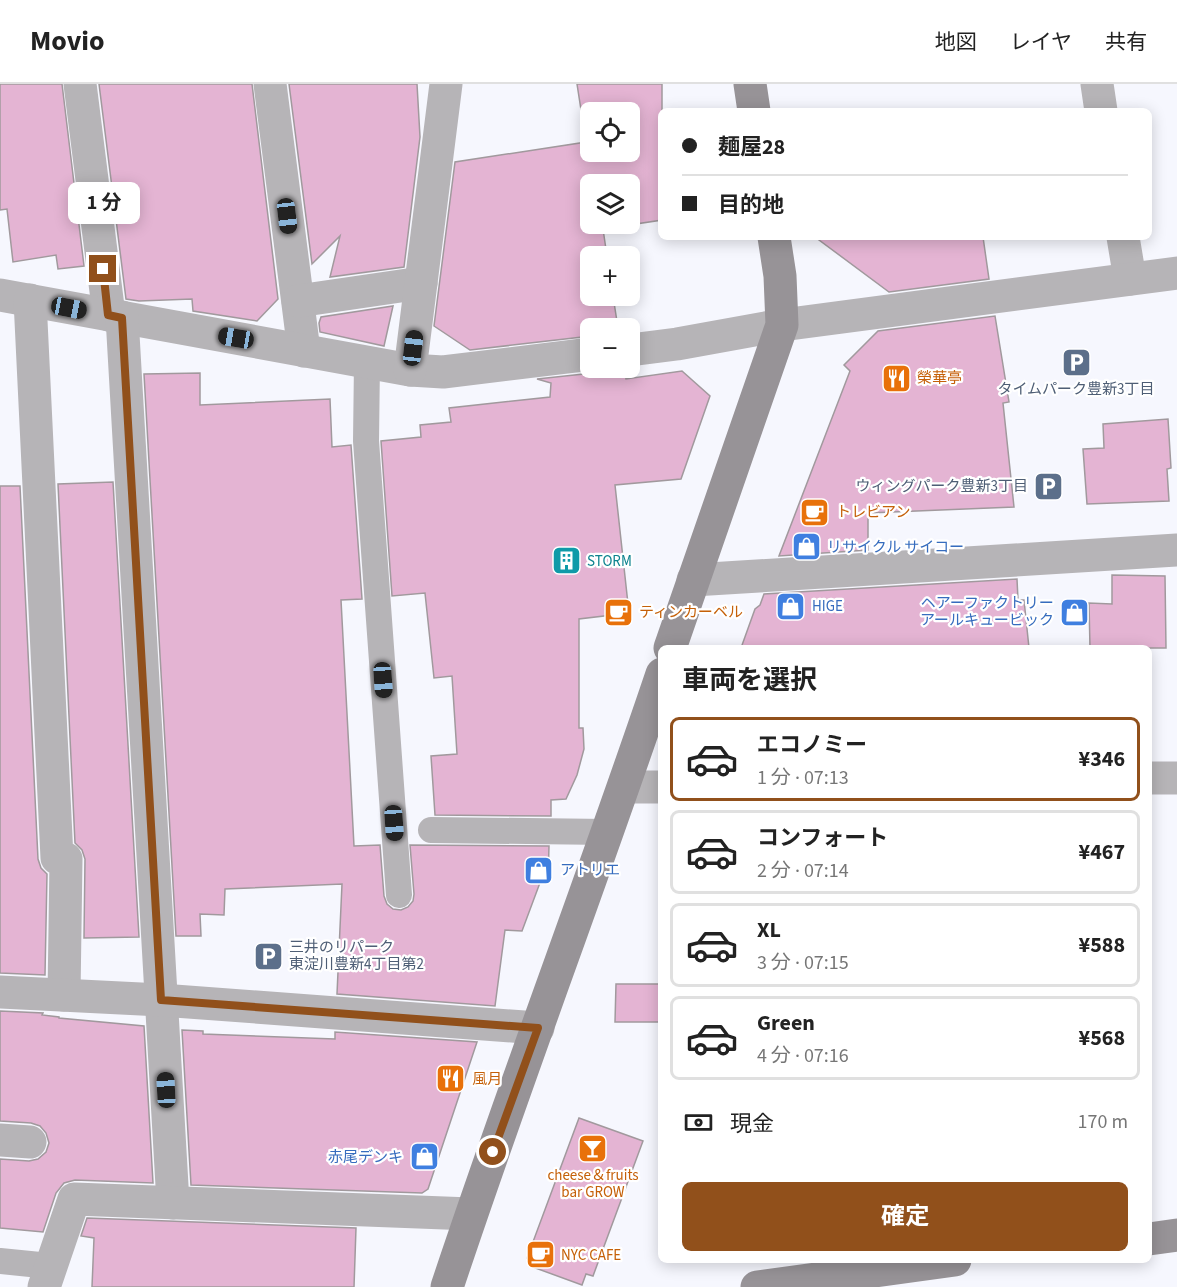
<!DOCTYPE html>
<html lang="ja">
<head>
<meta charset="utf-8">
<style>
  :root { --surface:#fff; --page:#f2f2f2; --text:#222; --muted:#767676; --line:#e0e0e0; --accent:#91501b }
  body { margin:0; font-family:"Source Sans 3","Noto Sans JP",sans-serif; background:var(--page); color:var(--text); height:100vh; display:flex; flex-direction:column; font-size:22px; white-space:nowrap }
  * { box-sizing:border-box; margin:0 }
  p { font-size:20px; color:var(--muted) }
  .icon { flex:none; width:33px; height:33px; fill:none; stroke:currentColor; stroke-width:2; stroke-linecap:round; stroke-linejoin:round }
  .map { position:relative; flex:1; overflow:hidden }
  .panel { position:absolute; left:658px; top:561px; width:494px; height:618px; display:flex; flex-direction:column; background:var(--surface); border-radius:9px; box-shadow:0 3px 15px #0003 }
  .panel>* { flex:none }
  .hud { position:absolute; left:658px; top:24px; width:494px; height:132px; border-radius:9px; box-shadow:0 3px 15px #0003; display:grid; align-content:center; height:132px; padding:0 24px; background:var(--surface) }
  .tools { position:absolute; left:580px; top:18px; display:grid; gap:12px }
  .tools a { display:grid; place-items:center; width:60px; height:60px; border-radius:9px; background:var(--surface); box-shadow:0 3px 15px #0003; font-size:30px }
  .end { position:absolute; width:27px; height:27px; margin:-14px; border:8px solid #91501b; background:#fff; box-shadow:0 0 0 3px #fff }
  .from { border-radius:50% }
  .bubble { position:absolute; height:42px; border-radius:9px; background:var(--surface); box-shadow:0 3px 15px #0003; font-size:20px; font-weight:700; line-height:42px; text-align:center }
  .car { position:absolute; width:18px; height:36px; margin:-18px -9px; border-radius:8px; box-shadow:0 0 4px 2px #0007; background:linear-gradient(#222 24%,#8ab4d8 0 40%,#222 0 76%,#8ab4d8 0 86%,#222 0) }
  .hud b { display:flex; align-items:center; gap:21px; height:57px; font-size:22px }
  .hud b+b { border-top:2px solid var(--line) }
  .hud i { width:15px; height:15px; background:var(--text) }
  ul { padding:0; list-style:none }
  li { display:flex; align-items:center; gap:18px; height:84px; margin:0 12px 9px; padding:0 12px; border:3px solid var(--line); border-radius:9px }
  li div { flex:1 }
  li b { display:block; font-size:22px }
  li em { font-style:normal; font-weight:700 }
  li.current { border-color:var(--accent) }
  li>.icon { width:54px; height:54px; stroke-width:1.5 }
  h2 { padding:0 24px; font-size:27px; line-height:72px }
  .pay { display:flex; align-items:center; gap:15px; height:66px; padding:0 24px; font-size:22px }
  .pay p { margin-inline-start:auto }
  .primary-button { display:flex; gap:12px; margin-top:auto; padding:12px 24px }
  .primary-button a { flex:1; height:69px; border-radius:9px; background:var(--accent); color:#fff; font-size:24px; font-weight:700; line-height:69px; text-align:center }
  header { display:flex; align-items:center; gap:36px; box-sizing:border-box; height:84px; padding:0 30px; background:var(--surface); border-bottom:2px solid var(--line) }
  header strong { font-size:28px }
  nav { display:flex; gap:33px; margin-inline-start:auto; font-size:21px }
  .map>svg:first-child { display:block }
  .building { fill:#e4b4d3; stroke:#a1999d; stroke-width:1.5; fill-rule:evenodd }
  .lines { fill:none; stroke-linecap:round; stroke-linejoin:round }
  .lane { stroke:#b6b4b7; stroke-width:26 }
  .street { stroke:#b6b4b7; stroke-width:33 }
  .secondary { stroke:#979397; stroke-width:33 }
  .route { stroke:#91501b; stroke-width:8 }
  .labels { text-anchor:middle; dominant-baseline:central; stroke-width:4.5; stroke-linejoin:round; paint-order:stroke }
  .food-label { font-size:15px; fill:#c56008; stroke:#fff; text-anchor:start }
  .service-label { font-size:15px; fill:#4e5e75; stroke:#fff }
  .shop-label { font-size:15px; fill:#366cbe; stroke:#fff; text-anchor:start }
  .culture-label { font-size:15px; fill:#0d838f; stroke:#fff; text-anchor:start }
</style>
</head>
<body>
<header>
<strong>Movio</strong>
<nav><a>地図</a><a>レイヤ</a><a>共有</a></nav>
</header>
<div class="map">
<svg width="1177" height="1203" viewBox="0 0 1177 1203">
  <rect width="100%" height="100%" fill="#f6f7fe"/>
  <g class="building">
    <polygon points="0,0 62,0 84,182 58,185 56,171 13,178 7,125 0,126"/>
    <polygon points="99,0 252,0 278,215 257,237 193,227 192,215 139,217 126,215"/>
    <polygon points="289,0 417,0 420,53 404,183 330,193 340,152 312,180"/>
    <path d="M 577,0 L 662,0 L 662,136 L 603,145 L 607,172 L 591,172 L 591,212 L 613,212 L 618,244 L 591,244 L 591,252 L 470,266 L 434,242 L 455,78 L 586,58 ZM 591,28 L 630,28 L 630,68 L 591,68 ZM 591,100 L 630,100 L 630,140 L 591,140 Z"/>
    <polygon points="815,153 983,153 989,195 889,208"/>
    <polygon points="393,222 384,262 320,248 319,239 321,233"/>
    <polygon points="995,232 1009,318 1003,319 1014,423 868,429 868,466 779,472 850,287 844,281 878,247"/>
    <polygon points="604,284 624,284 626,295 682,287 710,312 681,395 615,401 629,529 579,535 579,644 583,644 584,665 577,691 566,715 551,716 551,732 435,731 431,672 457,670 452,592 434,594 425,509 392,512 381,357 421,353 420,341 451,338 449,324 550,313 551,299 537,295 593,289"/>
    <polygon points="200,289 200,321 330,315 332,363 351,361 362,515 341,516 354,762 380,761 384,812 387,820 393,825 401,826 408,823 413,817 414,810 410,761 549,762 548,797 541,796 522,847 505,846 495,922 337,910 342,800 225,805 224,831 200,830 201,852 176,852 144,290"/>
    <polygon points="1168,335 1171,384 1167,385 1169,417 1087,420 1083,365 1104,364 1103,340"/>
    <polygon points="113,398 139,853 84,854 85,775 82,766 75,759 58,400"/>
    <polygon points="0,402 20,402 38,775 41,784 47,790 45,891 0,889"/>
    <polygon points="1112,491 1165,492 1166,564 1090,564 1089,519 1112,520"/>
    <polygon points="1017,495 1018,516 1024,516 1029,564 741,564 755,525 760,521 764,510"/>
    <polygon points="616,900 662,900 662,938 615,938"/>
    <polygon points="0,927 43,929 42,931 59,933 59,934 144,942 153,1099 75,1096 64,1099 56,1109 43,1148 0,1144 0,1075 29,1077 38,1075 46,1068 49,1059 46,1049 40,1042 31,1039 0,1037"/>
    <polygon points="182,946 203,947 203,950 335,955 335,948 477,958 428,1105 422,1109 191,1101"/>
    <polygon points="579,1034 643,1057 593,1192 586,1190 582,1201 530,1182 532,1176 527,1174"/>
    <polygon points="87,1134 356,1144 354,1203 92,1203 94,1154 81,1152"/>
  </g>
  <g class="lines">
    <g class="lane">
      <polyline points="367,278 366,357 399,811"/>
      <polyline points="431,746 608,748"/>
      <polyline points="0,1177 50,1182"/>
    </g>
    <g class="street">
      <polyline points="80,0 109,231"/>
      <polyline points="270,0 304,267"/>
      <polyline points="1097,0 1101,27"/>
      <polyline points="1123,153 1130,195"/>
      <polyline points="0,211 410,286 443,288 591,270"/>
      <polyline points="30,216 57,774 66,775 64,911"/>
      <polyline points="298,217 421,199"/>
      <polyline points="122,233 173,1119"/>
      <polyline points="630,266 677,260 782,241 1177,189"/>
      <polyline points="410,286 446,0"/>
      <polyline points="693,496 1177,466"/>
      <polyline points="1149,694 1177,694"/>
      <polyline points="624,703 662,703"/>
      <polyline points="0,908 161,916 538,944"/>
      <polyline points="0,1056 30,1058"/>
      <polyline points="44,1203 74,1115 471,1130"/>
    </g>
    <g class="secondary">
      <polyline points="750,0 754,27"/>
      <polyline points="670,564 782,241 780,192 774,153"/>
      <polyline points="1149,1155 1177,1151"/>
      <path d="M 447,1203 C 515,998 593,795 662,590"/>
      <polyline points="757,1203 955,1176"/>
    </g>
  </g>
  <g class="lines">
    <polyline class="route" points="103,185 108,231 122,234 161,916 538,944 493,1068"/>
  </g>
  <defs>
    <symbol id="parking-square" viewBox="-11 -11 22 22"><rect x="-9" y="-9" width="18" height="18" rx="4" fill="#5c6f8a" stroke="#fff"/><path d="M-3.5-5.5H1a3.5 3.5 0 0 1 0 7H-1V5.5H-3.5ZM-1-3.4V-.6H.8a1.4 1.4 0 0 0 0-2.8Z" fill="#fff"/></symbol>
    <symbol id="restaurant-square" viewBox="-11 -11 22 22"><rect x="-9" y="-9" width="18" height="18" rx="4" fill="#e8710a" stroke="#fff"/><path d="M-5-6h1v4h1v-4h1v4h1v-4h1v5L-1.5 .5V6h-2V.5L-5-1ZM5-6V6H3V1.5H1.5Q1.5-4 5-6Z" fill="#fff"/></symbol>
    <symbol id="cafe-square" viewBox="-11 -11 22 22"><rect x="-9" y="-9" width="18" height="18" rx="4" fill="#e8710a" stroke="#fff"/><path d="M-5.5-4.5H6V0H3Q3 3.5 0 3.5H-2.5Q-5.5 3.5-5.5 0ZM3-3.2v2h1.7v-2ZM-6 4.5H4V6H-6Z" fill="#fff"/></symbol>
    <symbol id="shop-square" viewBox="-11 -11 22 22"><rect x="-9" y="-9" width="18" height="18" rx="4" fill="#3f7fe0" stroke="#fff"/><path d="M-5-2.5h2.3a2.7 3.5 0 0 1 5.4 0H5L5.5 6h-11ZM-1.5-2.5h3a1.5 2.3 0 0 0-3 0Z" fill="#fff"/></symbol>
    <symbol id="building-square" viewBox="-11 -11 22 22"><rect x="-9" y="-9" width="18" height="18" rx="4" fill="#0f9aa8" stroke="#fff"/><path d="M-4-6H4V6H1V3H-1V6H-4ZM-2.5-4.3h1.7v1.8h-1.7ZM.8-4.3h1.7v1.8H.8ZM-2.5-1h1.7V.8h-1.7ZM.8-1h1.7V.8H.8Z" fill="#fff"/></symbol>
    <symbol id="bar-square" viewBox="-11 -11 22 22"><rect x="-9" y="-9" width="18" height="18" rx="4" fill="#e8710a" stroke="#fff"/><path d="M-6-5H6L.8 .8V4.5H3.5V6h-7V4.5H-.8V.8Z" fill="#fff"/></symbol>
  </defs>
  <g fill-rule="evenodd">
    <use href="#parking-square" x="1060" y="262" width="33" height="33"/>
    <use href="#restaurant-square" x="880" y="278" width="33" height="33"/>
    <use href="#parking-square" x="1032" y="386" width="33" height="33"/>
    <use href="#cafe-square" x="798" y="412" width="33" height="33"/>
    <use href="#shop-square" x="790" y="446" width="33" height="33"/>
    <use href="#building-square" x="550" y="460" width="33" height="33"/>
    <use href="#shop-square" x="774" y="506" width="33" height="33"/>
    <use href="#cafe-square" x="602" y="512" width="33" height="33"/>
    <use href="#shop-square" x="1058" y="512" width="33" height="33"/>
    <use href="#shop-square" x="522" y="770" width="33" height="33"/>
    <use href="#parking-square" x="252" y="856" width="33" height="33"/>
    <use href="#restaurant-square" x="434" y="978" width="33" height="33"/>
    <use href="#bar-square" x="576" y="1048" width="33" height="33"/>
    <use href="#shop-square" x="408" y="1056" width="33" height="33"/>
    <use href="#cafe-square" x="524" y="1154" width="33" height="33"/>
  </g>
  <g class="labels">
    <g class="food-label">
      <text x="917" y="294">榮華亭</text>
      <text x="836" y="428">トレビアン</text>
      <text x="639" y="528">ティンカーベル</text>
      <text x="472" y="995">風月</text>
      <text x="593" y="1091" text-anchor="middle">cheese＆fruits<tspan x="593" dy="17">bar GROW</tspan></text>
      <text x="561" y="1171">NYC CAFE</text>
    </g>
    <g class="service-label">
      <text x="1076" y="305">タイムパーク豊新3丁目</text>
      <text x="1028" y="402" text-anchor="end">ウィングパーク豊新3丁目</text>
      <text x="289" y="863" text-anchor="start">三井のリパーク<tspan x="289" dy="17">東淀川豊新4丁目第2</tspan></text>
    </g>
    <g class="shop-label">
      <text x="827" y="463">リサイクル サイコー</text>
      <text x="1054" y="519" text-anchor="end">ヘアーファクトリー<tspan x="1054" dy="17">アールキュービック</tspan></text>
      <text x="812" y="522">HIGE</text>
      <text x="560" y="786">アトリエ</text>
      <text x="403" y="1073" text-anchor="end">赤尾デンキ</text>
    </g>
    <g class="culture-label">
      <text x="587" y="477">STORM</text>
    </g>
  </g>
</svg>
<div class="tools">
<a><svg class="icon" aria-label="locate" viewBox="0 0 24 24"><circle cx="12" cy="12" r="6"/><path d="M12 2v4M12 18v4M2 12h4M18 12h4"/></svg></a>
<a><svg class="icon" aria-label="layers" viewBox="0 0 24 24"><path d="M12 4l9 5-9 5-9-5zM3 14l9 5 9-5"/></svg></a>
<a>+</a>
<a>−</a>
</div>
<i class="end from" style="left:493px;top:1068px"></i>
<i class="end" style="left:103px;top:185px"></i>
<div class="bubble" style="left:68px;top:98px;width:72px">1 分</div>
<i class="car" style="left:287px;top:132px;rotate:173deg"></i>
<i class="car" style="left:69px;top:224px;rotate:101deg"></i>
<i class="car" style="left:236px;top:254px;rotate:280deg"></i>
<i class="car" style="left:413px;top:264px;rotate:7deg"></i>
<i class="car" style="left:383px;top:596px;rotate:176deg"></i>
<i class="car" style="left:394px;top:739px;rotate:176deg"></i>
<i class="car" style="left:166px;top:1006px;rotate:357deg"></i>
<div class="hud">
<b><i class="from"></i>麺屋28</b>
<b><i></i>目的地</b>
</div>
<section class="panel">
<h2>車両を選択</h2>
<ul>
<li class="current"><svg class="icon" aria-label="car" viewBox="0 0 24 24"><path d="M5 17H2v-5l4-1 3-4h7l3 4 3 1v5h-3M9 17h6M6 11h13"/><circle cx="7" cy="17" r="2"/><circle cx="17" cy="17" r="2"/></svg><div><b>エコノミー</b><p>1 分 · 07:13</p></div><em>¥346</em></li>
<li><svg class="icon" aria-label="car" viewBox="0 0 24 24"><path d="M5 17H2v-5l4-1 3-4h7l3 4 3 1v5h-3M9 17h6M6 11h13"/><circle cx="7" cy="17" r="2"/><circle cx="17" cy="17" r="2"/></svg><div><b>コンフォート</b><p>2 分 · 07:14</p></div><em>¥467</em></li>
<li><svg class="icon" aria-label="car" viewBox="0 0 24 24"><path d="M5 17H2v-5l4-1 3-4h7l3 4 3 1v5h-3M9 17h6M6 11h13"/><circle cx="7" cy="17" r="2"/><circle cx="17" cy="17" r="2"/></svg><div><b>XL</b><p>3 分 · 07:15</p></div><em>¥588</em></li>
<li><svg class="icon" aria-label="car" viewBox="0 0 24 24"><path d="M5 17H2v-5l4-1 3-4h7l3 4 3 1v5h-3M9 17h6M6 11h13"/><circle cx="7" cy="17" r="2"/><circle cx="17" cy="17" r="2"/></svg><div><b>Green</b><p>4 分 · 07:16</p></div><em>¥568</em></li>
</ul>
<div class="pay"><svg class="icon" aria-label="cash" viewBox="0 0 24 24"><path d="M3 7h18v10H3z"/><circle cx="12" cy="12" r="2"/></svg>現金<p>170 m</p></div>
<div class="primary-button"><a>確定</a></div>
</section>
</div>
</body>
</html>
